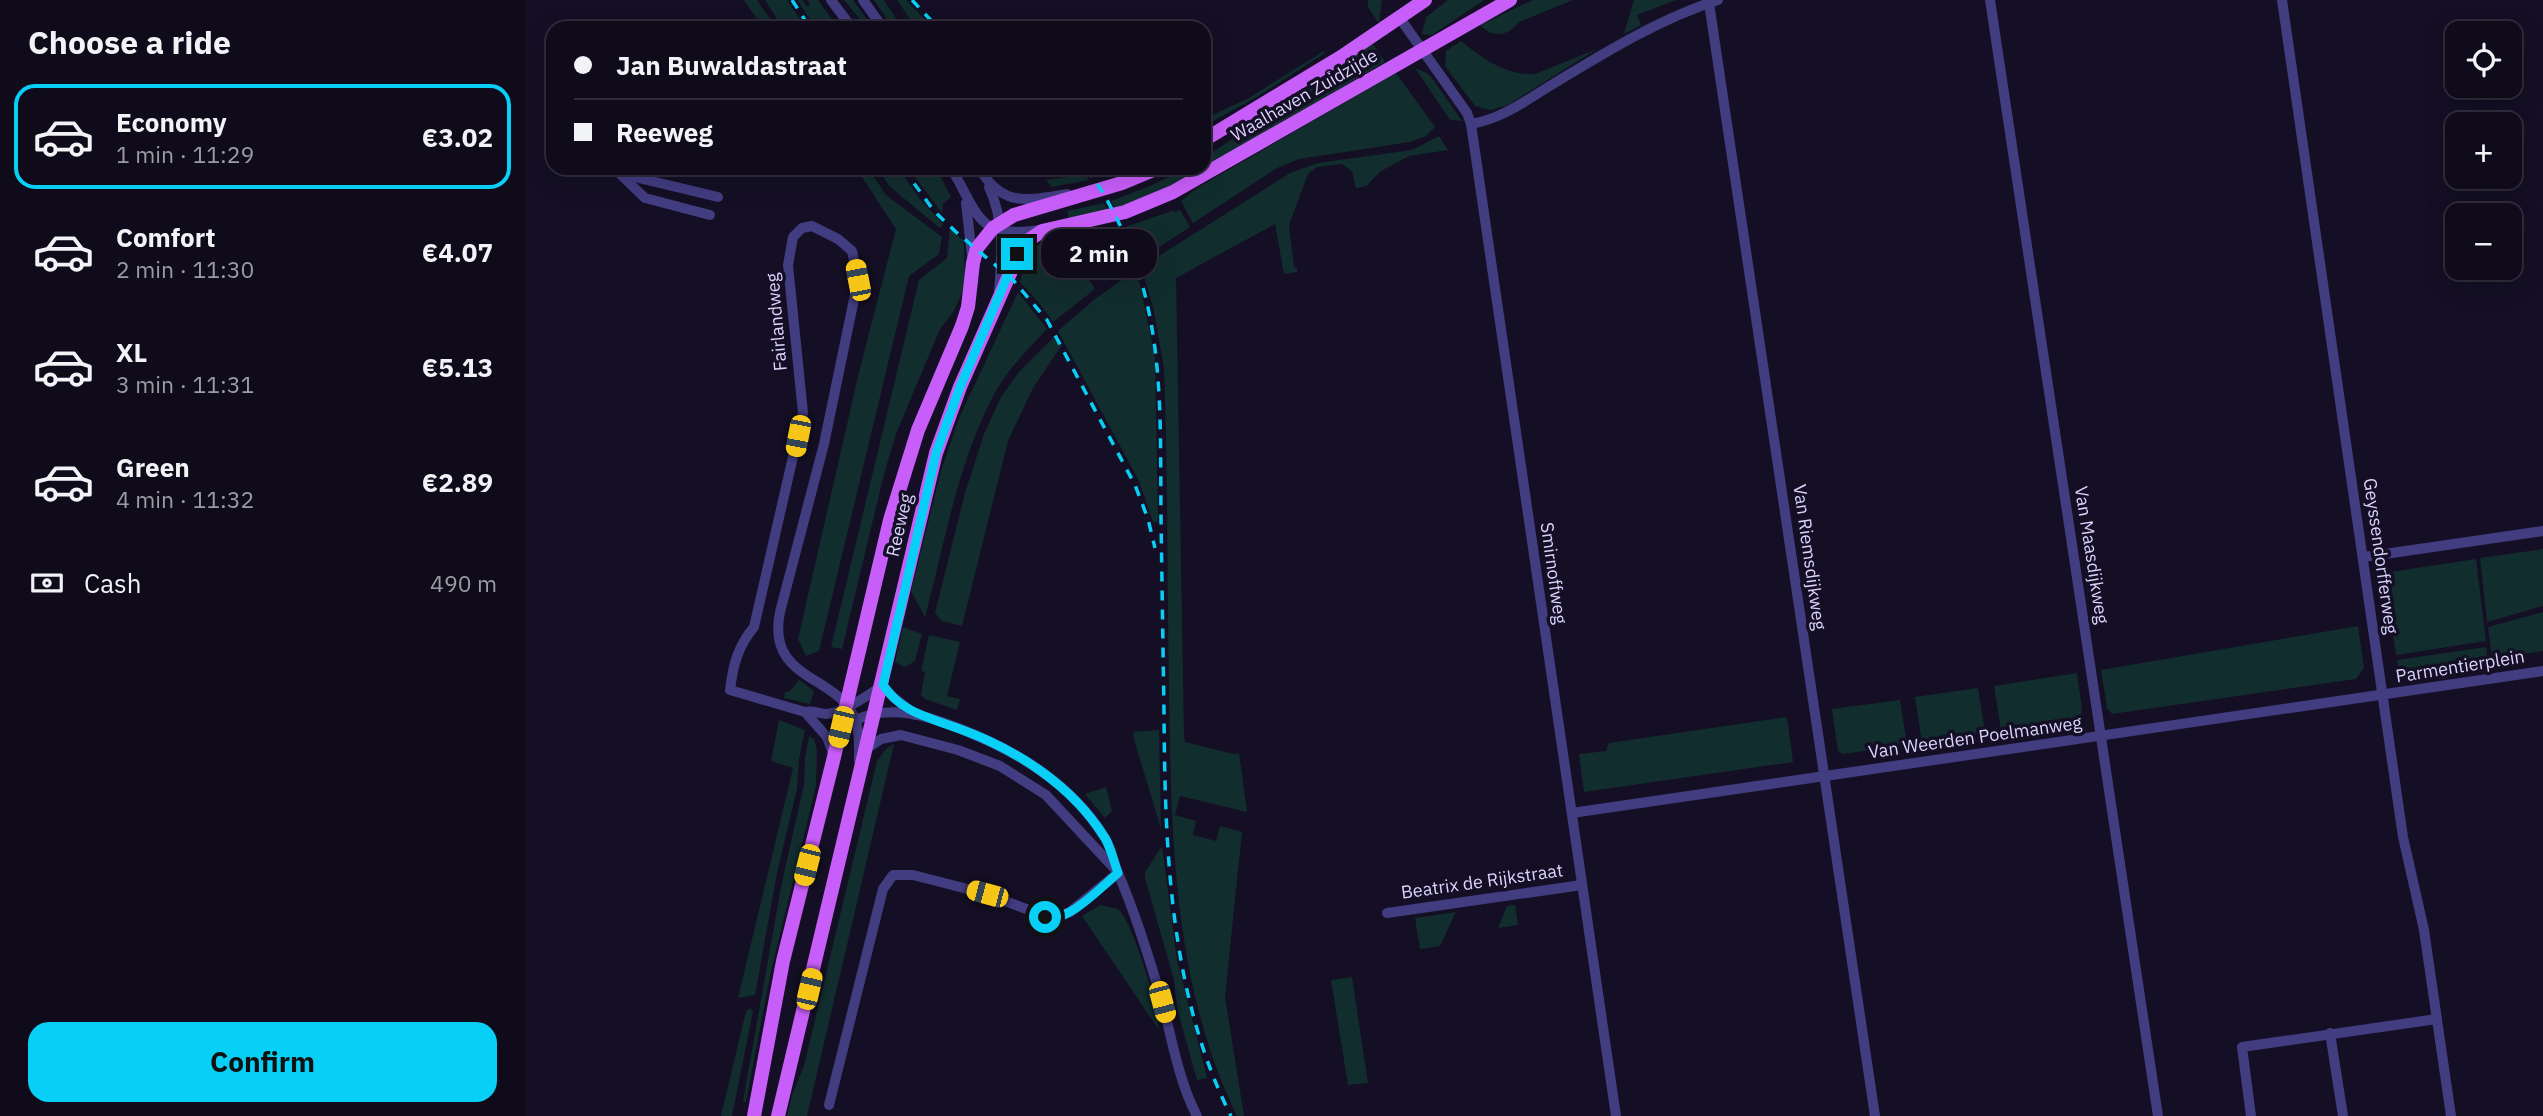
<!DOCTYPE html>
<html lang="en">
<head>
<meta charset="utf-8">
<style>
  :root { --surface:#0f0b1b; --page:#181424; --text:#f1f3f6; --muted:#9b9ba3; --line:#2f2b3a; --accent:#08cff5 }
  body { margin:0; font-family:"IBM Plex Sans",sans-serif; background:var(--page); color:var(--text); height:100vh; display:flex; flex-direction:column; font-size:26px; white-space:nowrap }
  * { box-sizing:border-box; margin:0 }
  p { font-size:23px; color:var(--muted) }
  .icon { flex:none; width:38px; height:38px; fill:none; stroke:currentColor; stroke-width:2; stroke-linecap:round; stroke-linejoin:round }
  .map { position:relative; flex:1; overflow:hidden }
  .side { display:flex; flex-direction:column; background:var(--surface); width:525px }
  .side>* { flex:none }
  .top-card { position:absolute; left:21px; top:21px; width:665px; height:154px; border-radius:21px; box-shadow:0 7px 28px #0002,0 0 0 2px var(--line); display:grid; align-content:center; height:154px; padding:0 28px; background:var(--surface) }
  .fabs { position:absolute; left:1920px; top:21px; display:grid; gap:14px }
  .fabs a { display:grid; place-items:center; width:77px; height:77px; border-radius:14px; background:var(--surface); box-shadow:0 7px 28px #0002,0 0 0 2px var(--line); font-size:35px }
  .end { position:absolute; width:32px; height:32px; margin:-16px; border:9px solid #08cff5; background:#111; box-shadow:0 0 0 4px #111 }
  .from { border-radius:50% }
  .bubble { position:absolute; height:49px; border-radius:21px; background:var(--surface); box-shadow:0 7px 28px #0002,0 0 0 2px var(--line); font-size:23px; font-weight:800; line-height:49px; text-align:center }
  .car { position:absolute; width:21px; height:42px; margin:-21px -10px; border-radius:9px; box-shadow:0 0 5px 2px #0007; background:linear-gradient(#f5c518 24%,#345 0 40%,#f5c518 0 76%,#345 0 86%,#f5c518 0) }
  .top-card b { display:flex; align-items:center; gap:24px; height:66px; font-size:26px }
  .top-card b+b { border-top:2px solid var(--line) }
  .top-card i { width:18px; height:18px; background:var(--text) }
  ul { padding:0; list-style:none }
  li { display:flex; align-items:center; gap:21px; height:105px; margin:0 14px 10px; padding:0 14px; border:4px solid transparent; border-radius:21px }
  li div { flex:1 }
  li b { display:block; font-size:26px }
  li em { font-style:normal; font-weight:800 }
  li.selected { border-color:var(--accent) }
  li>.icon { width:63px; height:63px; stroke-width:1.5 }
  h2 { padding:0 28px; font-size:32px; line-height:84px }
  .pay { display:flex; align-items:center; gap:18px; height:77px; padding:0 28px; font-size:26px }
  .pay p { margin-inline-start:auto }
  .primary-button { display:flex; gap:14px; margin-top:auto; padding:14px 28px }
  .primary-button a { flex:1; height:80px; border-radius:21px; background:var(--accent); color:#111; font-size:28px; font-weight:800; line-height:80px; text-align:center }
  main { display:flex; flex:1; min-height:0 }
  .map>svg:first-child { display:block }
  .green { fill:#122d2e }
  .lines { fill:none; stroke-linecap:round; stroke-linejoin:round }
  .minor { stroke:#423c81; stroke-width:10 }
  .major { stroke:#c85efa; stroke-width:14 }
  .rail { stroke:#08cff5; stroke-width:3.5; stroke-dasharray:10 9; stroke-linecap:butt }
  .route { stroke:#08cff5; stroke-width:9 }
  .labels { text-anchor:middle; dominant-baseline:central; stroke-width:7; stroke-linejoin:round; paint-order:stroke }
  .street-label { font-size:18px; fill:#dbd3fe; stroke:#140f24 }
</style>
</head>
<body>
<main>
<section class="side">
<h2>Choose a ride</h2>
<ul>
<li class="selected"><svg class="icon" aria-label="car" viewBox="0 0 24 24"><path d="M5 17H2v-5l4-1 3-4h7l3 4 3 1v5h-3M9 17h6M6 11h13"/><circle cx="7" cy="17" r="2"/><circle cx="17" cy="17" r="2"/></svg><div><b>Economy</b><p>1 min · 11:29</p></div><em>€3.02</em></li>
<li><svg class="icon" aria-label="car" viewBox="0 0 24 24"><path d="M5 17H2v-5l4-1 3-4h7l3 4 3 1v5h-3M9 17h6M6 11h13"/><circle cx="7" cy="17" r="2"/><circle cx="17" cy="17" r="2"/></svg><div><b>Comfort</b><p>2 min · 11:30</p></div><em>€4.07</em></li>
<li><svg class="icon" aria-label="car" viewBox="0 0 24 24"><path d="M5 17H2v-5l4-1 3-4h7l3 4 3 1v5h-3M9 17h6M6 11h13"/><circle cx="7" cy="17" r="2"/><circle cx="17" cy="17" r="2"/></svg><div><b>XL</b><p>3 min · 11:31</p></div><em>€5.13</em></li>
<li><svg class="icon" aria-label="car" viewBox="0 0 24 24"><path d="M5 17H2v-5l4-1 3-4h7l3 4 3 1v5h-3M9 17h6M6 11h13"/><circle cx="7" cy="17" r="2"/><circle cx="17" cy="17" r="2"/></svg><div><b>Green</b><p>4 min · 11:32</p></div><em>€2.89</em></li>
</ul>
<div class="pay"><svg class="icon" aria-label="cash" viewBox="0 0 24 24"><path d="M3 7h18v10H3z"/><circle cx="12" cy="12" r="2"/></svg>Cash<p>490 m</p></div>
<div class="primary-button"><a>Confirm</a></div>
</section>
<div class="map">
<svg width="2018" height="1116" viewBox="0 0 2018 1116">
  <rect width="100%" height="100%" fill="#140f24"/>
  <g class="green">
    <polygon points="219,0 232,0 251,28 238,28"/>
    <polygon points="240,0 262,0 281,28 258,28"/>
    <polygon points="272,0 277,0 283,7 285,4 282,0 293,0 313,28 291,28"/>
    <polygon points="319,0 328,0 348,28 342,28"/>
    <polygon points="349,0 359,0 377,28 368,28"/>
    <polygon points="372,0 381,0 408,28 391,28"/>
    <polygon points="843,0 857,0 854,24 843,7"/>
    <polygon points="923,0 959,0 907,35 897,34 901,17"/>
    <polygon points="1008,0 1048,0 994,22 985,31 977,34 965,33 955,25"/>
    <polygon points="1109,0 1151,0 1112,15 1116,25 1099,34"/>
    <path d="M 936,41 C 957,58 981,76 1010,74 L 1072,49 L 981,106 L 965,110 L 950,106 L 920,66 L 921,51 Z"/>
    <polygon points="848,44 860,62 673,172 610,202 590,208 586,201 625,186 662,168 679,168 679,158"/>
    <polygon points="799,51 800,53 732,97 679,126 679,119 722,99"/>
    <polygon points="890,68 902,73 907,78 937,121 925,120"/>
    <polygon points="871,73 910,127 901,136 885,142 774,159 752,168 668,223 656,201 672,188"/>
    <path d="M 914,136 L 923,150 L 884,156 L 856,171 L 841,186 L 831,188 L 827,171 L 817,164 L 792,167 L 783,174 L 764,225 L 769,267 L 772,268 L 772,272 L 759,274 L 750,224 L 651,278 L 659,736 L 660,742 L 708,754 L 714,753 L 722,812 L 655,796 L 650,815 L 671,821 L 668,835 L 691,841 L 695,826 L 717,832 L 700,997 L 719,1116 L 712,1116 C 647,983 646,831 644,686 C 642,580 643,475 639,369 L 629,311 L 617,269 L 618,266 L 765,173 L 793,163 L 887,150 Z"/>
    <polygon points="331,168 343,168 361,195 417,237 414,254 384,276 294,651 281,656 273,639 334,372 371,229"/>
    <polygon points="352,168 373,168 395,199 418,224 415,228 365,187"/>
    <polygon points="383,168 411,168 426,197 418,204 417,213"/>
    <polygon points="560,174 564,180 527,187 521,180"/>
    <polygon points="579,203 583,211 544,218 542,211"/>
    <polygon points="655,210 665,227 614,260 600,227 647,211 650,212"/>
    <polygon points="425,229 439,241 440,279 437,293 429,311 415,329 371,434 359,474 317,649 306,647 394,280 422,258"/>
    <polygon points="594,230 608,264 580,281 556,240"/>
    <path d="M 535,236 L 570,289 L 528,322 L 516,305 L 495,282 C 501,258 508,240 535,236 Z"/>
    <polygon points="608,272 615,284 630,358 633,522 628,522 614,481 533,331 570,299"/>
    <path d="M 493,292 L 522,329 C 504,348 484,368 471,391 C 433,460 420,542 400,617 L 386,591 L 416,471 L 434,418 Z"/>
    <polygon points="531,335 537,345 508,388 483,441 437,626 417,621 410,613 440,493 459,434 476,397 494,372"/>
    <polygon points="2018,549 2018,606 1962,622 1955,558"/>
    <polygon points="1951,559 1961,641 1871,655 1859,573"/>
    <polygon points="2018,612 2018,651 1967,658 1963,627"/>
    <polygon points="1833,626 1839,668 1831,679 1587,714 1582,708 1576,670"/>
    <polygon points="378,627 397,634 390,661 380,667 370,662"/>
    <polygon points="404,635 435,642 422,696 435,699 432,710 400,699 396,695 400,672 396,671"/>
    <polygon points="1961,647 1963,660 1889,670 1889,673 1874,675 1872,660"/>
    <polygon points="1552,673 1557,709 1555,720 1476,731 1469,686"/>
    <polygon points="274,680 289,691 285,704 259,698 260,692 265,691"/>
    <polygon points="1453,688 1460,733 1397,743 1390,697"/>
    <polygon points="1375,700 1382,745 1318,754 1313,751 1307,709"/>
    <polygon points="1262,717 1268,762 1059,792 1054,754 1081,751 1084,743"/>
    <polygon points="254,720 280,730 274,759 272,789 252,873 230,995 213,998 268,768 246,761"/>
    <polygon points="634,730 636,829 608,736 609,732"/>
    <polygon points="284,736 289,739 292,750 291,786 245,976 221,1102 218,1101 256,887 279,784 280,758"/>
    <polygon points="369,744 282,1116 262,1116 267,1095 279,1066 352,761 363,747"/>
    <polygon points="581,787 587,811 580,818 560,794"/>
    <polygon points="637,846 652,960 682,1078 672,1080 652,1008 649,980 620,878 620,872"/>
    <path d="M 575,905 L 593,909 C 608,922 634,1009 634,1030 L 557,916 Z"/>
    <polygon points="990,905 993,925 973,928 982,906"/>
    <polygon points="931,912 915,946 895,949 890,918"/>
    <polygon points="827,977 843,1083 823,1085 806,980"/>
    <polygon points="225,1008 228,1011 207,1116 196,1116 221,1011"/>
  </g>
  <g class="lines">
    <g class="minor">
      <polyline points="306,0 327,28"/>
      <polyline points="338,0 358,28"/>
      <polyline points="1465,0 1633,1116"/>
      <polyline points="1757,0 1878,837 1899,930 1926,1116"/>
      <polyline points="1184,3 1350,1116"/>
      <polyline points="874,17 942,113 946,124 1091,1116"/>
      <path d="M 946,124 C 980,118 1004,98 1033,81 C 1084,50 1137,18 1193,0"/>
      <path d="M 426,168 C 454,214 451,240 515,230"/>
      <path d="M 454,168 C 478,208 502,200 542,194"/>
      <polyline points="95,174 120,198 185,215"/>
      <polyline points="97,174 193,197"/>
      <path d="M 464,187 C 480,222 477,255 474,292"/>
      <polyline points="441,203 447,256"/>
      <polyline points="1839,557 2018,531"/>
      <polyline points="280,712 302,737 309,756"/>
      <path d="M 326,722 C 365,702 404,716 443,732 C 497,754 549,787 580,838 C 587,849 588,862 593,873 C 612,917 626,963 639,1009 C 648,1045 655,1084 672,1116"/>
      <polyline points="340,750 356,739 376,735 433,750 475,766 521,795 589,868"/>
      <path d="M 334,761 C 334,746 335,731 329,717 C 310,674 241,680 255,612 L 299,444 L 333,280 L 327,251 L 313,239 L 287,226 L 277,228 L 268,237 L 263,265 L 278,413 L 229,627 C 213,646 208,665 205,690 L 280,712 C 288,710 294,714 302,714 C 317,713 346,694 357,685 L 368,697 L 391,715"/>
      <polyline points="1047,813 2018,671"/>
      <polyline points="862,913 1057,885"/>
      <polyline points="1805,1033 1818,1116"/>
      <polyline points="304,1105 358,889 368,875 388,875 462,894 527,919 545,912 593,873"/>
      <polyline points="1726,1116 1717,1047 1912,1019"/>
    </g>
    <g class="major">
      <polyline points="679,140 816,57 900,0"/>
      <polyline points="229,1116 258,961 309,757 365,520 393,430 437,326 443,307 448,263 452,248 468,228 489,215 597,183 633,168"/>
      <polyline points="253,1116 411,453 435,387 498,244 517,231 600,212 648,192 985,0"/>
    </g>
    <g class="rail">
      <polyline points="267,0 285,28"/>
      <polyline points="387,0 413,28"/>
      <polyline points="378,168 409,211 431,232 488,280 522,320 610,485 623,519 630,548"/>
      <path d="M 562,168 C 641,284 635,384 636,518 C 637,583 638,648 639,713 C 640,848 644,993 706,1116"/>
    </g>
  </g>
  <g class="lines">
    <path class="route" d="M 492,254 L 435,387 L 411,453 L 358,685 C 378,714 404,717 435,729 C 492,750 547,785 580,838 C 586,848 589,862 593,873 C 576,887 542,924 520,917"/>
  </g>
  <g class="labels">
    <g class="street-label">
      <text transform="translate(779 95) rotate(-30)">Waalhaven Zuidzijde</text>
      <text transform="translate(251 322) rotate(-95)">Fairlandweg</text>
      <text transform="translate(374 525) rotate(-77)">Reeweg</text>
      <text transform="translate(1567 555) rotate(81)">Van Maasdijkweg</text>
      <text transform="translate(1856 556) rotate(82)">Geyssendorfferweg</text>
      <text transform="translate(1285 557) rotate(82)">Van Riemsdijkweg</text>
      <text transform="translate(1029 573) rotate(82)">Smirnoffweg</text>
      <text transform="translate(1935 666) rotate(-9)">Parmentierplein</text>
      <text transform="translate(1450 737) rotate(-8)">Van Weerden Poelmanweg</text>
      <text transform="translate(957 881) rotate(-8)">Beatrix de Rijkstraat</text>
    </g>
  </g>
</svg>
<div class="fabs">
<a><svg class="icon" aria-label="locate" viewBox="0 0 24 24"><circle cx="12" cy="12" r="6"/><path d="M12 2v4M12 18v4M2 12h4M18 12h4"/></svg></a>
<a>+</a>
<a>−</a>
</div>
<i class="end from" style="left:520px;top:917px"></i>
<i class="end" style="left:492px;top:254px"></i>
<div class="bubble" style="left:516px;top:229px;width:116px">2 min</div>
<i class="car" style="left:333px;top:280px;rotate:349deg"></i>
<i class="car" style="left:273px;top:436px;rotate:191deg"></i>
<i class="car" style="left:316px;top:727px;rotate:193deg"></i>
<i class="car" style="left:282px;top:865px;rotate:194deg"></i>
<i class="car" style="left:462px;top:894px;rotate:285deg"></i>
<i class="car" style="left:284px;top:989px;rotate:13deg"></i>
<i class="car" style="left:637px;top:1002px;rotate:165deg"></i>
<div class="top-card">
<b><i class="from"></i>Jan Buwaldastraat</b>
<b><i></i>Reeweg</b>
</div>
</div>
</main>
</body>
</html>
